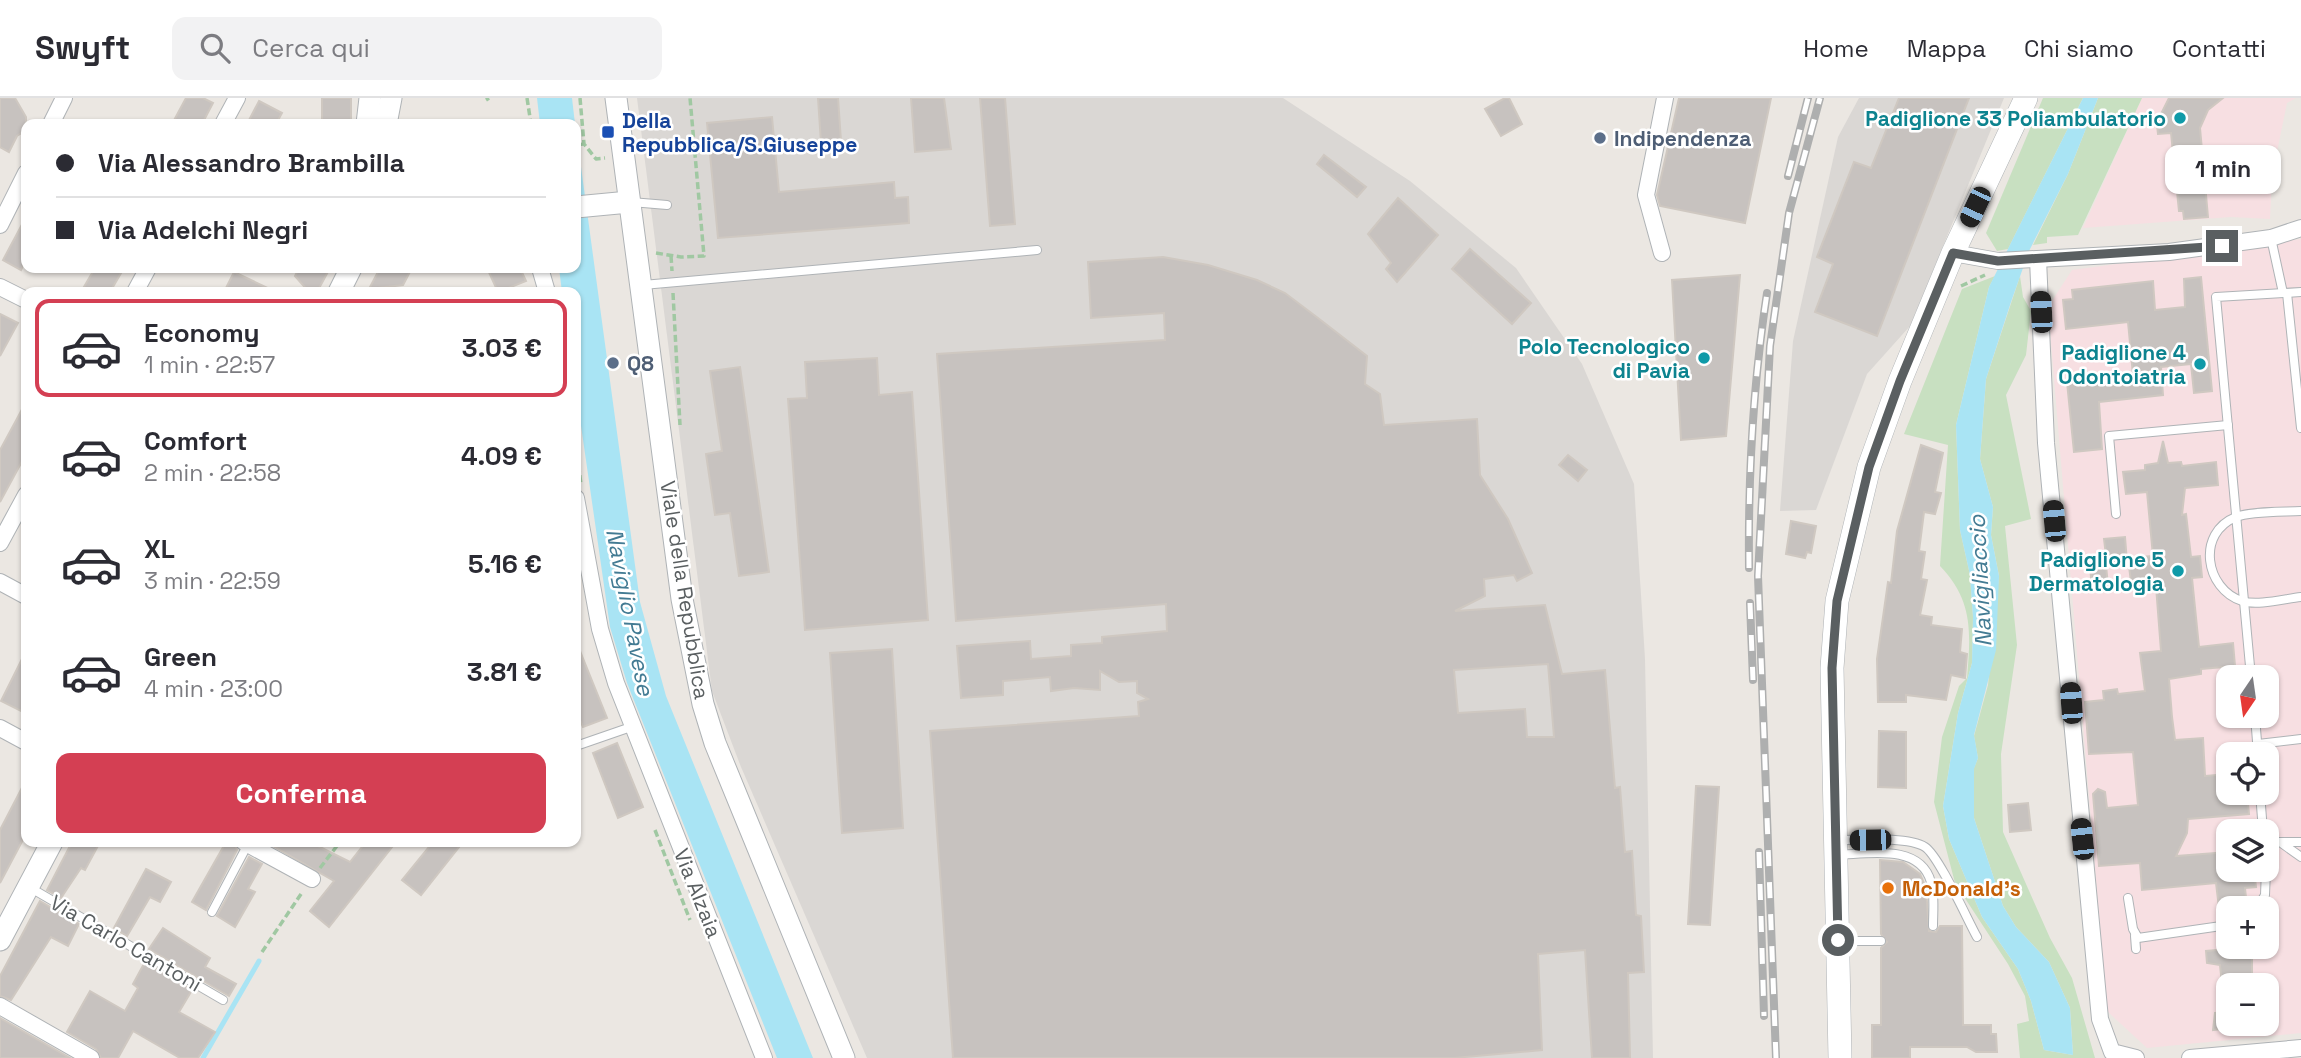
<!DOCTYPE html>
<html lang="it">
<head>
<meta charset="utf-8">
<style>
  :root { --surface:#fff; --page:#f2f2f3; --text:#2b2b33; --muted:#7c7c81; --line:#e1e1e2; --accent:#d43f53 }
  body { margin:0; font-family:"Space Grotesk",sans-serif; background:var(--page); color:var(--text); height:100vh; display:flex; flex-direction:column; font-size:26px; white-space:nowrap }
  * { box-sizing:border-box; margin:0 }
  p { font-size:23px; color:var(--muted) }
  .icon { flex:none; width:38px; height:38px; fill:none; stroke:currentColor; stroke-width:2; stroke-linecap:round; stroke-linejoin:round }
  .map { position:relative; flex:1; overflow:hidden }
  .sheet { position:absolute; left:21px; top:189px; width:560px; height:560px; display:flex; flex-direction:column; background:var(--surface); border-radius:14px; box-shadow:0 2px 5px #0004 }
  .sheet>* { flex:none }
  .guide { position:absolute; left:21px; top:21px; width:560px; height:154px; border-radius:14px; box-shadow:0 2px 5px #0004; display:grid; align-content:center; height:154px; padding:0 35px; background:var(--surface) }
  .needle { width:46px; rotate:193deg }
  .buttons { position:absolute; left:2216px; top:567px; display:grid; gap:14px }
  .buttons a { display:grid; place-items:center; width:63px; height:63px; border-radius:14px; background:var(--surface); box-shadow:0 2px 5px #0004; font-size:35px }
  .end { position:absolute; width:32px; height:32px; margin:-16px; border:9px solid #5a5f61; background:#fff; box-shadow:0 0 0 4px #fff }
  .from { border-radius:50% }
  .bubble { position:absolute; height:49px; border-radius:14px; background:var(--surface); box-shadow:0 2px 5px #0004; font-size:23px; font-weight:700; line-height:49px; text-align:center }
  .car { position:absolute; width:21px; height:42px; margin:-21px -10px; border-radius:9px; box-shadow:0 0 5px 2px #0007; background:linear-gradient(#222 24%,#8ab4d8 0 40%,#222 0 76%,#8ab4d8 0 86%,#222 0) }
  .guide b { display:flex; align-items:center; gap:24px; height:66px; font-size:26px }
  .guide b+b { border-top:2px solid var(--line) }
  .guide i { width:18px; height:18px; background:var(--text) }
  ul { padding:12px 0 0; list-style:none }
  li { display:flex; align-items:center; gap:21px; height:98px; margin:0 14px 10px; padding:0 21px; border:4px solid transparent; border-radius:14px }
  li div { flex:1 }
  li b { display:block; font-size:26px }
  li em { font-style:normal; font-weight:700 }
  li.active { border-color:var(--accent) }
  li>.icon { width:63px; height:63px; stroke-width:1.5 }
  .button { display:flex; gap:14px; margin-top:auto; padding:14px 35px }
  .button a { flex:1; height:80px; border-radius:14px; background:var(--accent); color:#fff; font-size:28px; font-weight:700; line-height:80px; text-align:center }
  header { display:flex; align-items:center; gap:42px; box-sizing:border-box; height:98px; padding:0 35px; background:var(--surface); border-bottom:2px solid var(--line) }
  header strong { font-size:33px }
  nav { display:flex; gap:38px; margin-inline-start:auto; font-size:24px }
  .search { width:490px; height:63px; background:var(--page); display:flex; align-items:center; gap:18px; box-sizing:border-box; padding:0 24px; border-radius:14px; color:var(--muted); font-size:26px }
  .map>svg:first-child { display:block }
  .industrial { fill:#dad7d4 }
  .medical { fill:#f7dfe2; fill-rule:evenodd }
  .green { fill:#c8e0c1 }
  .water { fill:#a9e4f4 }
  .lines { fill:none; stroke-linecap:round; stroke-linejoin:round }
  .stream { stroke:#a9e4f4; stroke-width:5 }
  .building { fill:#c7c2bf; stroke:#cfc8c1; stroke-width:2; fill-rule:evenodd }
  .service-casing { stroke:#afb3b6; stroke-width:10 }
  .minor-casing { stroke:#afb3b6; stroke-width:18 }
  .tertiary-casing { stroke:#afb3b6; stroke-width:23 }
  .secondary-casing { stroke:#afb3b6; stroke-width:24 }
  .path { stroke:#a0c8a2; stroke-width:3.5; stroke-dasharray:7 3.5; stroke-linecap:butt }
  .service { stroke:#fff; stroke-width:8 }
  .minor { stroke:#fff; stroke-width:16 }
  .tertiary { stroke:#fff; stroke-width:21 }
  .secondary { stroke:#fff; stroke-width:23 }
  .rail-casing { stroke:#aeafaf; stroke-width:8 }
  .rail { stroke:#fff; stroke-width:5; stroke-dasharray:16; stroke-linecap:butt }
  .route { stroke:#5a5f61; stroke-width:9 }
  .culture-dot { fill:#0f9aa8; stroke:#fff; stroke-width:2.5 }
  .transit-dot { fill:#1a4fb4; stroke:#fff; stroke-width:2.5 }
  .service-dot { fill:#5c6f8a; stroke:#fff; stroke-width:2.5 }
  .food-dot { fill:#e8710a; stroke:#fff; stroke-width:2.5 }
  .labels { text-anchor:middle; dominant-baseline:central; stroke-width:5; stroke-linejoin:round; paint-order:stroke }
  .culture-label { font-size:21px; font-weight:bold; fill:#0d838f; stroke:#fff; text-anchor:end }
  .transit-label { font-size:21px; font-weight:bold; fill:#164399; stroke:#fff; text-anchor:start }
  .service-label { font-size:21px; font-weight:bold; fill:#4e5e75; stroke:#fff; text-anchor:start }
  .street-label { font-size:21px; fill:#5a5f61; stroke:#fff }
  .food-label { font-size:21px; font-weight:bold; fill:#c56008; stroke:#fff; text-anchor:start }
  .water-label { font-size:23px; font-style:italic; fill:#437b93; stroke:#fff }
</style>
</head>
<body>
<header>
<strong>Swyft</strong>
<div class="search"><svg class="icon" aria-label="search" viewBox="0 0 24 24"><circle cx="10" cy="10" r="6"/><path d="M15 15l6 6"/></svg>Cerca qui</div>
<nav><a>Home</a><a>Mappa</a><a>Chi siamo</a><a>Contatti</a></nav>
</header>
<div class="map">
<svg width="2301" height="960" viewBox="0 0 2301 960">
  <rect width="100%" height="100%" fill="#ebe7e2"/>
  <g class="industrial">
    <polygon points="637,0 1283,0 1410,83 1516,170 1582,266 1634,386 1645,561 1653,960 867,960 741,669 712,593"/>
    <polygon points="1859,0 2004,0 1910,228 1867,276 1816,412 1780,413 1793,243 1838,39"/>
  </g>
  <g class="medical">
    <polygon points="2142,0 2296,0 2287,5 2272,78 2270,121 2231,119 2083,130"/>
    <path d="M 2301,141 L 2301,935 L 2147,950 L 2107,913 L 2048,209 L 2072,172 ZM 2228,579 L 2266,579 L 2266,618 L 2228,618 ZM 2228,656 L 2266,656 L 2266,695 L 2228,695 ZM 2228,733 L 2266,733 L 2266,772 L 2228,772 ZM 2228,810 L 2266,810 L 2266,849 L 2228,849 ZM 2228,887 L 2266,887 L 2266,926 L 2228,926 Z"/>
  </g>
  <g class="green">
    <polygon points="2043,0 2083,0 2008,151 1997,153 1986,135"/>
    <polygon points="2098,0 2142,0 2078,137 2047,139 2047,145 2033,147 2068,76"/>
    <path d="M 1995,178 L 1989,189 L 1956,327 L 1960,432 L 1970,477 L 1973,519 L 1972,565 L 1958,615 L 1943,708 L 1949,741 L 1982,819 L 2018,871 L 2031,903 L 2044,952 L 2073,957 L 2070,910 L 2049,864 L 2016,829 L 2003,808 L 1974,720 L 1974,670 L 1978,660 L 1974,638 L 1988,587 L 1999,478 L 1991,437 L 1993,409 L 1980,361 L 1986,281 L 2020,178 L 2023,199 L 2031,213 L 2026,257 L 2006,297 L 2031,421 L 2005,428 L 2017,547 L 2001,656 L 2003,734 L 2050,840 L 2072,880 L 2095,960 L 2020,960 L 2017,926 L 2029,923 L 2025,898 L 2008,866 L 1955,785 L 1934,704 L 1942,639 L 1959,588 L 1967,580 C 1971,534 1973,502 1940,468 L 1948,347 L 1904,336 L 1962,191 Z"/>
  </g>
  <g class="water">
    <polygon points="537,0 572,0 575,26 540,26"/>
    <polygon points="2083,0 2098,0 2068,76 2029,153 2011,204 1986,281 1980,361 1993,409 1991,437 1999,478 1996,552 1974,637 1978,660 1974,671 1974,720 2003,808 2016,829 2049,864 2070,910 2073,957 2044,952 2031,903 2018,871 1982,819 1949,741 1943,708 1958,615 1972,565 1973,519 1970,477 1960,432 1956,327 1989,189"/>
    <polygon points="576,32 640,504 666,598 813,960 777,960 627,585 610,529 576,293 576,194 562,194 559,170 576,170"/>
  </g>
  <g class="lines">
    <polyline class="stream" points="203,960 259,863"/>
  </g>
  <g class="building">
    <polygon points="0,0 15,0 26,19 26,32 17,38 9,54 0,49"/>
    <polygon points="186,0 203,0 213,5 202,26 172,26"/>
    <rect x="322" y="0" width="29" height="26"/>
    <polygon points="818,0 838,0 841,43 821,45"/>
    <polygon points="911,0 944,0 951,51 915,54"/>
    <polygon points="980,0 1005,0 1015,126 990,128"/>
    <polygon points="1505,0 1509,0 1522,26 1501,38 1485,11"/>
    <polygon points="1679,0 1771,0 1745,125 1660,108 1657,97"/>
    <polygon points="1899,0 1969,0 1877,238 1815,214 1833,166 1817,159 1854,64 1871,70"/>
    <polygon points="2169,0 2223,0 2208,12 2200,30 2208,119 2184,121 2183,113 2179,113 2171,35 2158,36 2156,18 2160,18"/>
    <polygon points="259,3 282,15 276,26 247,26"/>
    <polygon points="772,19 779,94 894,84 895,100 908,99 909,125 718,140 707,25"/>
    <polygon points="1324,57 1366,89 1357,99 1317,66"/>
    <polygon points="1398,100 1438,137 1397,184 1386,171 1391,165 1368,136"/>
    <polygon points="26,119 26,161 21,172 3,162"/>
    <polygon points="1470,151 1531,205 1512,226 1452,171"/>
    <path d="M 1163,159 L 1208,167 L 1257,182 L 1285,195 L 1318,220 L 1367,258 L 1365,286 L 1380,296 L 1384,327 L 1477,321 L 1480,377 L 1508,421 L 1532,475 L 1517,483 L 1514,477 L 1484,481 L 1485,498 L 1455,513 L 1545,507 L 1562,576 L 1605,572 L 1615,690 L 1620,689 L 1625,754 L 1632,753 L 1636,817 L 1641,818 L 1644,874 L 1628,875 L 1630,960 L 1592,960 L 1585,852 L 1538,856 L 1542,952 L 1454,960 L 953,960 L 930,633 L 1139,618 L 1138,604 L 1148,601 L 1137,595 L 1137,583 L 1119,584 L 1100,573 L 1100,592 L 1074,590 L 1051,593 L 1050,579 L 1003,583 L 1003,597 L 961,600 L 957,548 L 1030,543 L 1031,561 L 1071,558 L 1071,547 L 1102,545 L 1102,539 L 1167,533 L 1166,506 L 956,523 L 937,256 L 1165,242 L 1164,215 L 1091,220 L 1088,164 ZM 1548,566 L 1554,639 L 1527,639 L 1525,611 L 1458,615 L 1454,572 Z"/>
    <polygon points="95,170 124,170 110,194 81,194"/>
    <polygon points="299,170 330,170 317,194 309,194 295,178"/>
    <polygon points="380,170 412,170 403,187 369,191"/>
    <polygon points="487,170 520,170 526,183 498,194"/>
    <polygon points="234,174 276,194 224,194"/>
    <polygon points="1740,177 1726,338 1681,342 1672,182"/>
    <polygon points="2201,179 2212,293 2194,295 2191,266 2161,269 2163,297 2099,304 2102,351 2074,354 2067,284 2133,277 2128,224 2066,231 2063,202 2073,201 2072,192 2153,183 2155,212 2185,209 2184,181"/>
    <polygon points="0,216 18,225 0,258"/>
    <polygon points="877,260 879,297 912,294 928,522 805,532 788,301 807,300 805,264"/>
    <polygon points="740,269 769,474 739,478 730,415 715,417 706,356 722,353 710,273"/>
    <polygon points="26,304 26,356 0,404 0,352"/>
    <polygon points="2163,343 2168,365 2181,364 2182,368 2216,364 2218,387 2185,390 2182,417 2186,416 2191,459 2200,458 2202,479 2192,480 2199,549 2233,545 2235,568 2201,571 2201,576 2169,581 2172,619 2175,642 2203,640 2205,678 2228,676 2228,695 2247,695 2249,716 2188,721 2187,735 2176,758 2228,754 2228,772 2254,772 2256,789 2245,790 2246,800 2233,802 2234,810 2219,810 2216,785 2142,792 2140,765 2099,768 2093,696 2098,691 2105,694 2107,710 2138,707 2133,654 2089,656 2085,604 2104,602 2103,593 2117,591 2118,596 2145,593 2140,555 2161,553 2156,488 2132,492 2128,460 2153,458 2147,394 2126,396 2123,374 2145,372 2145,367 2158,365"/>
    <polygon points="1921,347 1943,355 1935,394 1941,395 1935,416 1924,414 1919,453 1925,454 1921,481 1927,482 1920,517 1932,519 1931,527 1962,531 1960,554 1967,556 1965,580 1951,577 1946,602 1906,597 1906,604 1878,604 1877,561 1888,484 1891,485 1897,433"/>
    <polygon points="1568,357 1587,372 1578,383 1559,367"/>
    <polygon points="1791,423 1816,428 1811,455 1807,454 1805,460 1786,456"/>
    <polygon points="2125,439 2127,464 2107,466 2104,441"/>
    <polygon points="2106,467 2108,488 2092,489 2090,469"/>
    <polygon points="576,543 607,620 583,629 576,613"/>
    <polygon points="892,551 903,730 842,735 830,555"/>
    <polygon points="26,553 26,604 21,613 1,603"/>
    <polygon points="1879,633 1906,634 1906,690 1878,689"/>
    <polygon points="617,645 643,709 618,720 593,655"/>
    <polygon points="26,682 26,736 0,785 0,732"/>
    <polygon points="1696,688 1719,689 1710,827 1688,826"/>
    <polygon points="2028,705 2031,732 2010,734 2008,707"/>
    <polygon points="72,744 100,744 85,772 81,770 61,800 47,792"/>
    <polygon points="226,744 234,744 237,752 206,812 192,804"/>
    <polygon points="266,744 310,744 350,764 366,744 396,744 329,829 310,813 334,783"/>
    <polygon points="433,744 463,744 421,797 402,782"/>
    <polygon points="249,759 262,766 248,791 255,794 235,829 217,818"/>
    <polygon points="1880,762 1903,764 1920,776 1926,790 1929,833 1936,834 1940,828 1962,828 1963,927 1991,927 1991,936 1996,936 1997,954 1976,954 1967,949 1910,949 1910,960 1872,960 1872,927 1881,927 1881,850 1887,844 1881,836"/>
    <polygon points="146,771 171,784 160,804 150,799 127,838 114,830"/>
    <polygon points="40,803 79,826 68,848 51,839 11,902 0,898 0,878"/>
    <polygon points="163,830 210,860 205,869 236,886 229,898 149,851"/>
    <polygon points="2252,849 2252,887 2222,887 2220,867 2207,865 2206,853"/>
    <polygon points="145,864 192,892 179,914 215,934 198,960 180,960 133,933 118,960 101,960 96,951 67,934 90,893 125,913 138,890 133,886"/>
    <polygon points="2228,914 2228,930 2213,932 2215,915"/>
    <polygon points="0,920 70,960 0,960"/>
  </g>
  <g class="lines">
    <defs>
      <g id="service">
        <polyline points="631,104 667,107"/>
        <polyline points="2271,140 2283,195"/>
        <polyline points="643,187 1037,152"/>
        <polyline points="2287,195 2301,330"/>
        <path d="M 2301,413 C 2284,414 2251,413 2236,419 C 2196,435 2205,491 2242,503 C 2257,508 2284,501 2301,499"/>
        <polyline points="2116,416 2109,338 2228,327"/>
        <polyline points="2251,579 2216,199 2301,194"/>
        <polyline points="2255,618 2258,656"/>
        <polyline points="2258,646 2301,641"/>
        <polyline points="576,648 631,629"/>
        <polyline points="2260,695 2263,733"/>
        <path d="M 1838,742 C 1858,742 1908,738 1925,749 C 1939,758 1967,821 1977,839"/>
        <polyline points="2280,744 2301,744"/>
        <polyline points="2266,745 2280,744 2301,759"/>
        <path d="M 1838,757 C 1868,756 1920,745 1931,784 C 1935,796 1933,815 1933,828"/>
        <polyline points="29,789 223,902"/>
        <polyline points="2128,800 2133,831 2138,840 2228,827"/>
        <polyline points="2257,810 2265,797 2266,772"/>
        <polyline points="212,814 248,746"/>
        <polyline points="2135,838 2136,851"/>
        <polyline points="1841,843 1881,843"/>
      </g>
      <g id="minor">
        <polyline points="51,26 64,0"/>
        <polyline points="223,26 237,0"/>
        <polyline points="0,127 26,75"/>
        <polyline points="1662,155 1646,97 1665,0"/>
        <polyline points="1953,155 1998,163 2169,154 2271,140 2301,130"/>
        <polyline points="2038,161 2046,345 2100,921 2112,954 2136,960"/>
        <polyline points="540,170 547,194"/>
        <polyline points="0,189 26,202"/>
        <polyline points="135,194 148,170"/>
        <polyline points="576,400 600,531 616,585 764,960"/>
        <polyline points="0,445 26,397"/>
        <polyline points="0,484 26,498"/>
        <polyline points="0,630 26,644"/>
        <polyline points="244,744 312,781"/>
        <polyline points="0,908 91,960"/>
        <polyline points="2190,960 2301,950"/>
      </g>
      <g id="tertiary">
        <polyline points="616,0 682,501 703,606 715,645 844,960"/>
        <polyline points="367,26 370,0"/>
        <polyline points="386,26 391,0"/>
        <polyline points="576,109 629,104"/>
        <polyline points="339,194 351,170"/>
        <polyline points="0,842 52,744"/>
      </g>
      <polyline id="secondary" points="1840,960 1832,570 1837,503 1869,369 1900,283 1953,155 2026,0"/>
    </defs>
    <use href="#service" class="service-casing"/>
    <use href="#minor" class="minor-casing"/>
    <use href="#tertiary" class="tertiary-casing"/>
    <use href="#secondary" class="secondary-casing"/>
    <g class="path">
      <polyline points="527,0 531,26"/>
      <polyline points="580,0 584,46 596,61 605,60"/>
      <polyline points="486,2 489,0"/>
      <polyline points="576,47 584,46"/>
      <polyline points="656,155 681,159 704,158 690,0"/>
      <polyline points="671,158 672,173"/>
      <polyline points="1961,188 1985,177"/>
      <polyline points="673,195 680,327"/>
      <polyline points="576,346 581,387"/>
      <polyline points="655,732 690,822"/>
      <polyline points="320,770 340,744"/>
      <polyline points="262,854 303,793"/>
    </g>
    <use href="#service" class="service"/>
    <use href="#minor" class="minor"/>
    <use href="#tertiary" class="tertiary"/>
    <use href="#secondary" class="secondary"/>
    <defs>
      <g id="rail">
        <polyline points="1788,78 1808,0"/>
        <path d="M 1749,470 C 1748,378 1753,286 1767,195"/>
        <polyline points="1750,505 1753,582"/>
        <polyline points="1759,754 1764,918"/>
        <polyline points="1776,960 1758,478 1770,248 1789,115 1820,0"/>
      </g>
    </defs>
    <use href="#rail" class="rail-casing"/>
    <use href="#rail" class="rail"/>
  </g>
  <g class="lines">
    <polyline class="route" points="1838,842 1832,570 1837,503 1869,369 1900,283 1953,155 1998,163 2222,148"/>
  </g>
  <g class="culture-dot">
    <circle cx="2180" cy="20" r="7"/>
    <circle cx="1704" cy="260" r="7"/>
    <circle cx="2200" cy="266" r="7"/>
    <circle cx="2178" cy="473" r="7"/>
  </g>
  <rect class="transit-dot" x="601" y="27" width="14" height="14" rx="3.5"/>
  <g class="service-dot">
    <circle cx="1600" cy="40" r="7"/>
    <circle cx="613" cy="265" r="7"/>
  </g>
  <circle class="food-dot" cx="1888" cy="790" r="7"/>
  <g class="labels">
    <g class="culture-label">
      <text x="2166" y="20">Padiglione 33 Poliambulatorio</text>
      <text x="1690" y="248">Polo Tecnologico<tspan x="1690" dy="24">di Pavia</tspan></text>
      <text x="2186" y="254">Padiglione 4<tspan x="2186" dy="24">Odontoiatria</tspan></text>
      <text x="2164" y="461">Padiglione 5<tspan x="2164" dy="24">Dermatologia</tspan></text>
    </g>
    <g class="transit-label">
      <text x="622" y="22">Della<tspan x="622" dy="24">Repubblica/S.Giuseppe</tspan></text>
    </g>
    <g class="service-label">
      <text x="1614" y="40">Indipendenza</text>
      <text x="627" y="265">Q8</text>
    </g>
    <g class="street-label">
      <text transform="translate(685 492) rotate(81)">Viale della Repubblica</text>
      <text transform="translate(698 795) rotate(68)">Via Alzaia</text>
      <text transform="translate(126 845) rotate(30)">Via Carlo Cantoni</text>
    </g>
    <g class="food-label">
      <text x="1902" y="790">McDonald's</text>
    </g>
    <g class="water-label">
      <text transform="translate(1980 483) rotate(-93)">Navigliaccio</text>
      <text transform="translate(630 514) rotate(79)">Naviglio Pavese</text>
    </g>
  </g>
</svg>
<div class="buttons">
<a><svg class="needle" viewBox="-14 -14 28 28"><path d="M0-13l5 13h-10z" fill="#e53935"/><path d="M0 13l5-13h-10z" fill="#7c7c81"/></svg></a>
<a><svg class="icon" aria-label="locate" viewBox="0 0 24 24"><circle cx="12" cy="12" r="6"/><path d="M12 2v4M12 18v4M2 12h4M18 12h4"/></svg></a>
<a><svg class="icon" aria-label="layers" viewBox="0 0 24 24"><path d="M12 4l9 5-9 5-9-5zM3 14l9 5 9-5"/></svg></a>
<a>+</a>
<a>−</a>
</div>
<i class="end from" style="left:1838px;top:842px"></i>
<i class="end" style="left:2222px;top:148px"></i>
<div class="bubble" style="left:2165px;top:47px;width:116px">1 min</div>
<i class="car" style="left:1975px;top:109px;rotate:205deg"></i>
<i class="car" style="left:2041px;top:214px;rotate:357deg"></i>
<i class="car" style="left:2054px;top:423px;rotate:355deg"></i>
<i class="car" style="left:2071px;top:605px;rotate:356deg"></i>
<i class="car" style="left:2082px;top:741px;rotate:354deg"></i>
<i class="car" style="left:1870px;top:742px;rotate:269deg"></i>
<div class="guide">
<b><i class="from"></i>Via Alessandro Brambilla</b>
<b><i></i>Via Adelchi Negri</b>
</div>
<section class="sheet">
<ul>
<li class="active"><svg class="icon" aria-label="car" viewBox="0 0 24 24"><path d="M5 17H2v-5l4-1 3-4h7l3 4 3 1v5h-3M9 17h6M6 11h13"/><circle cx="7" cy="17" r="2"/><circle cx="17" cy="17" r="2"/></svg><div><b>Economy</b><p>1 min · 22:57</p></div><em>3.03 €</em></li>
<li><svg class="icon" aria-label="car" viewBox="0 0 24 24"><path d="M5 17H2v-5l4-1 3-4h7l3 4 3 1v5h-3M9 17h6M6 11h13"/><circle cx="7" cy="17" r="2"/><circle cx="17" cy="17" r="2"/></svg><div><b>Comfort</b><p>2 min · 22:58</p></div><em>4.09 €</em></li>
<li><svg class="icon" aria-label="car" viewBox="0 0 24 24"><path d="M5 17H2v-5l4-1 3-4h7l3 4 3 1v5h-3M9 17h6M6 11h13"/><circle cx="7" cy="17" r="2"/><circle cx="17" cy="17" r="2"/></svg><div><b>XL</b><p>3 min · 22:59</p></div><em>5.16 €</em></li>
<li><svg class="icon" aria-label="car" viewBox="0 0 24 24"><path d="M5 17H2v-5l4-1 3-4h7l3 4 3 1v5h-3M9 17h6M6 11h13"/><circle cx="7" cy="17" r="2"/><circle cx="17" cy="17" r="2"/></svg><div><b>Green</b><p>4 min · 23:00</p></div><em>3.81 €</em></li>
</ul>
<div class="button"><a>Conferma</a></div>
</section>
</div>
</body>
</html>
